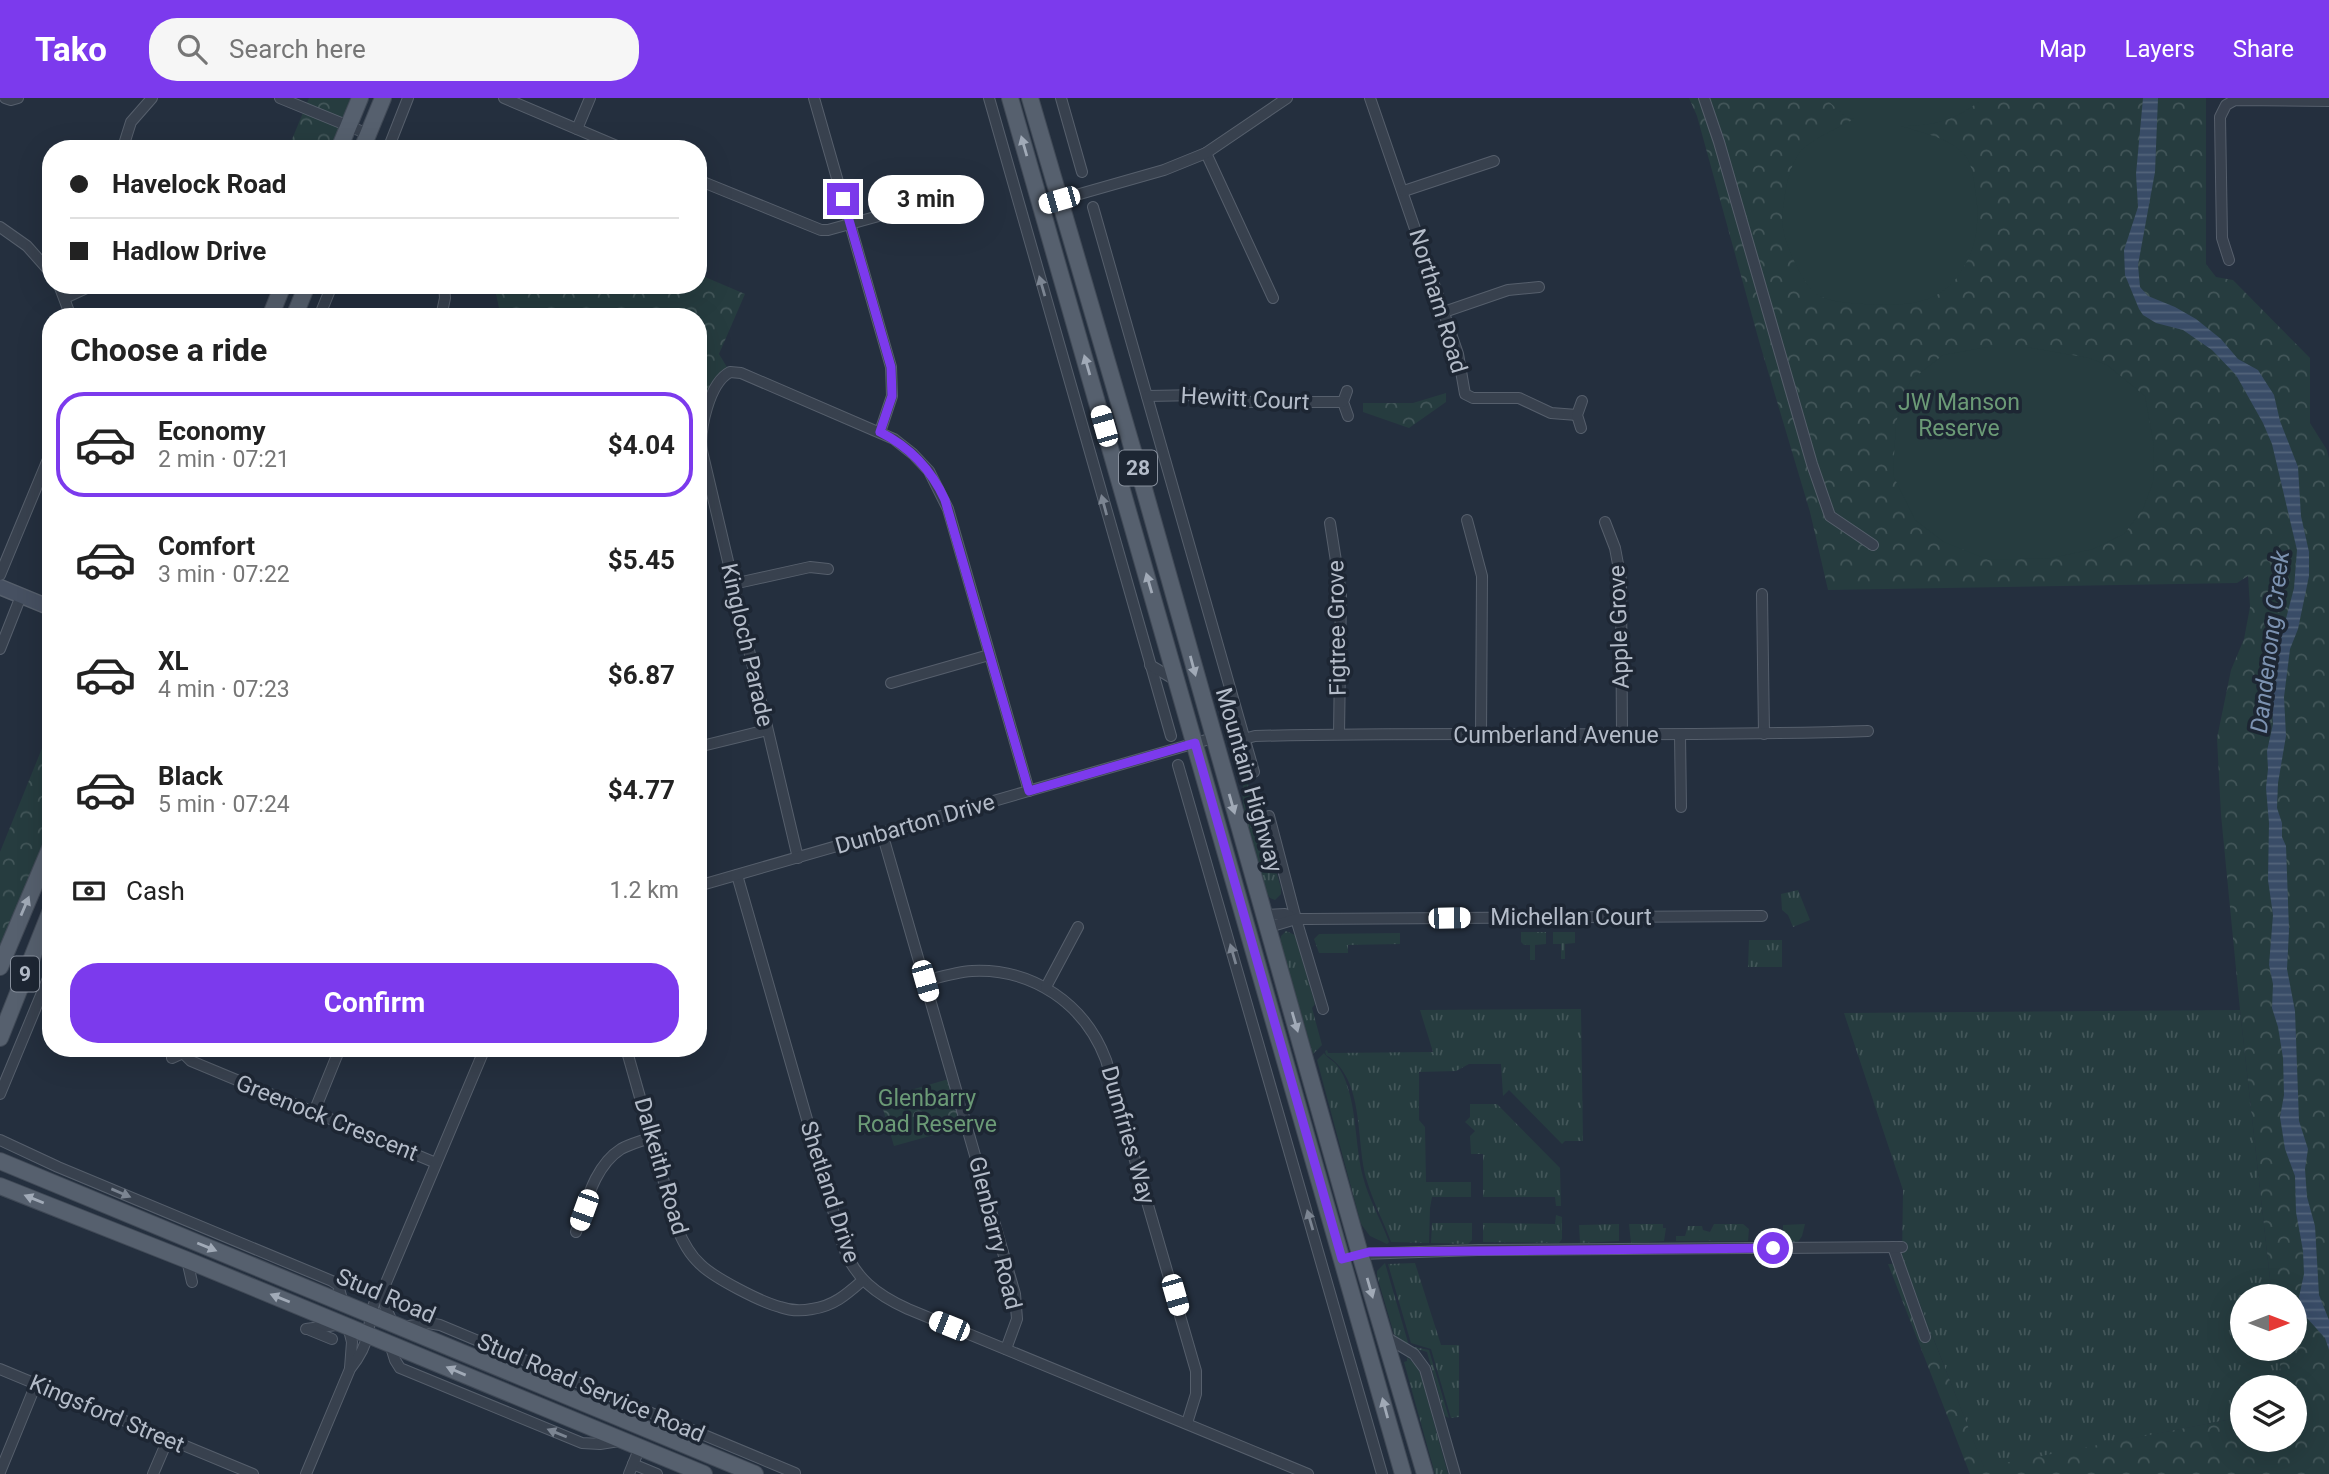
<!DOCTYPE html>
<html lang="en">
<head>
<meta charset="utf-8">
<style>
  :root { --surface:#fff; --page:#f6f6f6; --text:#222; --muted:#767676; --line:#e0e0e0; --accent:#7c3aed }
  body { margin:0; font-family:Roboto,sans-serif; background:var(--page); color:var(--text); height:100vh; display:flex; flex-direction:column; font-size:26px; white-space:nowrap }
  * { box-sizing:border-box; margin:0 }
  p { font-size:23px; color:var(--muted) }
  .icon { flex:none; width:38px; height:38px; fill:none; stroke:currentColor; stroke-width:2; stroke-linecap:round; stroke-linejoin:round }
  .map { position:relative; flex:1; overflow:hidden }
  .drawer { position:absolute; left:42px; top:210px; width:665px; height:749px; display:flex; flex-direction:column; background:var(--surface); border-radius:28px; box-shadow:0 7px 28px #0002 }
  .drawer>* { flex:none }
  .banner { position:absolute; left:42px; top:42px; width:665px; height:154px; border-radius:28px; box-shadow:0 7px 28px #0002; display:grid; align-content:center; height:154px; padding:0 28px; background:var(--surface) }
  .needle { width:46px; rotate:90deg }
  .controls { position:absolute; left:2230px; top:1186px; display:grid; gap:14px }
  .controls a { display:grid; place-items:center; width:77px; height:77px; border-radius:50%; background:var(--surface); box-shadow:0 7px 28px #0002; font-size:35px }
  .end { position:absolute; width:32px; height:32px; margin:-16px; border:9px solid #7c3aed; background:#fff; box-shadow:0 0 0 4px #fff }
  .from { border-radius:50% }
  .bubble { position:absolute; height:49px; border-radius:24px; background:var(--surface); box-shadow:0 7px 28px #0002; font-size:23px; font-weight:700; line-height:49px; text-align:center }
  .car { position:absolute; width:21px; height:42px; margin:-21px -10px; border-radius:9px; box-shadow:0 0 5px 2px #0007; background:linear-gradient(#fff 24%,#345 0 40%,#fff 0 76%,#345 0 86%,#fff 0) }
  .banner b { display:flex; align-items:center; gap:24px; height:66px; font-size:26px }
  .banner b+b { border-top:2px solid var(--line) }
  .banner i { width:18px; height:18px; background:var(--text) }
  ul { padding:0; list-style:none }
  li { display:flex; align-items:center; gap:21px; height:105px; margin:0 14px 10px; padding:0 14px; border:4px solid transparent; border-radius:28px }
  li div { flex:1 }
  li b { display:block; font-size:26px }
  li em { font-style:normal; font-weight:700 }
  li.selected { border-color:var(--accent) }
  li>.icon { width:63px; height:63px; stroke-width:1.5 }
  h2 { padding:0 28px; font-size:32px; line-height:84px }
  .pay { display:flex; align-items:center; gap:18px; height:77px; padding:0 28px; font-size:26px }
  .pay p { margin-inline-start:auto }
  .button { display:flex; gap:14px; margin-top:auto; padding:14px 28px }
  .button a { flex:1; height:80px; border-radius:28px; background:var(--accent); color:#fff; font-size:28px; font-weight:700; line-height:80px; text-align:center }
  header { display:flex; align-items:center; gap:42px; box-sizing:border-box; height:98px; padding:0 35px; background:var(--accent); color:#fff }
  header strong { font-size:33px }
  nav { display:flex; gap:38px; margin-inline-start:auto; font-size:24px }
  .search { width:490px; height:63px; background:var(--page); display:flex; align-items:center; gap:18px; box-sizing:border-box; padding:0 24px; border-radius:28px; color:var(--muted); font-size:26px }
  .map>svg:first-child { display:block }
  .grass { fill:url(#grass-tufts) }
  .forest { fill:url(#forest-crowns) }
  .garden { fill:#263c3f }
  .water { fill:url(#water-rules) }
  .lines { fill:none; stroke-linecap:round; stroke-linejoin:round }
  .street-casing { stroke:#565f6c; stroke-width:12 }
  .secondary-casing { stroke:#565f6c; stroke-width:17 }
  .primary-casing { stroke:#414a57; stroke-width:18 }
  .street { stroke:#38414e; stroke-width:10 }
  .secondary { stroke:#465061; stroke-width:14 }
  .primary { stroke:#56606e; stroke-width:16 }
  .oneway { fill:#a1aab7 }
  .oneway2 { fill:#7c8592 }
  .route { stroke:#7c3aed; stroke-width:9 }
  .labels { text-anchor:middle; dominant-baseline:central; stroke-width:7; stroke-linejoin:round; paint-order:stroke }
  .shield { fill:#1d2633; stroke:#878f9c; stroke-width:2 }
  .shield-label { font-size:21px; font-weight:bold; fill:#b4bcc9 }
  .street-label { font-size:23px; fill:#b4bcc9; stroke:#1d2633 }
  .park-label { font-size:23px; fill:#6b9a76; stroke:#1d2633 }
  .water-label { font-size:24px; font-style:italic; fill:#7c92b1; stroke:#1d2633 }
</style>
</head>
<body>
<header>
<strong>Tako</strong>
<div class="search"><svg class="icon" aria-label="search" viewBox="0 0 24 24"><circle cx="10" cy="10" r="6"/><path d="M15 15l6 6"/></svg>Search here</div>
<nav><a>Map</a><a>Layers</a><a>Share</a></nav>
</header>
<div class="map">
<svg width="2329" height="1376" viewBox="0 0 2329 1376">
  <defs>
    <pattern id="grass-tufts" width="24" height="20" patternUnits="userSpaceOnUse" patternTransform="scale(1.75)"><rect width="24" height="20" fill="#263c3f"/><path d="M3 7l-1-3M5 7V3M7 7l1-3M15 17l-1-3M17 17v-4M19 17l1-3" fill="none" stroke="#435659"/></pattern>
    <pattern id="forest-crowns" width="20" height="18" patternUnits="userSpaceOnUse" patternTransform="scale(1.75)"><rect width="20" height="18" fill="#263c3f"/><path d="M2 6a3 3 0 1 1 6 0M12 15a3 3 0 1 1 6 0" fill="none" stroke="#435659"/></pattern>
    <pattern id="water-rules" width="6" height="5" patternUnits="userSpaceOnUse" patternTransform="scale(1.75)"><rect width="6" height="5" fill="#394c67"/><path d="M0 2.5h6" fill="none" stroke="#53647b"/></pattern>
  </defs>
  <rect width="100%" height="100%" fill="#242f3e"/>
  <g class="grass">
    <path d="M 1246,679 L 1258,719 L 1261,721 L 1281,790 L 1281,796 L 1275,802 L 1270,800 L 1267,795 C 1260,769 1233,700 1246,679 Z"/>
    <polygon points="1798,792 1810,822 1793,829 1788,817 1782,812 1781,796"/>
    <polygon points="1286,833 1295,837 1315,906 1312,910 1322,947 1313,956 1280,842 1281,838"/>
    <polygon points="1521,834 1546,834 1546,846 1535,847 1535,862 1530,862 1530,847 1524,847 1521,844"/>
    <polygon points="1553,834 1575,834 1575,845 1565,846 1565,861 1561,861 1561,846 1553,846"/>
    <polygon points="1400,835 1400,846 1348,847 1348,855 1319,855 1314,841 1319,836"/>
    <polygon points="1749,842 1782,842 1782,869 1748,869"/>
    <path d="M 1581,911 L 1583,1043 L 1565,1043 L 1562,1046 L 1509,992 L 1503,998 L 1501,966 L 1469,966 L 1456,973 L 1419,974 L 1419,1022 L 1425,1029 L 1426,1084 L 1471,1084 L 1471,1099 L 1432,1099 L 1430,1110 L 1429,1145 L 1391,1144 C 1384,1124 1373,1104 1367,1083 C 1355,1044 1366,981 1326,957 L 1325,953 L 1327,952 L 1328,955 L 1433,954 L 1420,912 Z"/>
    <polygon points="2240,912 2272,1199 2242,1199 2242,1251 2278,1251 2283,1290 2242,1290 2242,1319 1984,1370 1902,1160 1903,1092 1844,915"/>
    <path d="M 1324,955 C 1327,960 1331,961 1335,965 C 1340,970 1344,978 1346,984 C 1357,1014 1355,1048 1363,1079 C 1369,1102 1381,1122 1389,1144 L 1387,1146 L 1370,1138 L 1361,1126 L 1317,962 Z"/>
    <polygon points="1470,1006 1497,1006 1560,1070 1561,1108 1556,1108 1555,1099 1483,1099 1483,1056 1471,1056 1470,1038 1475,1033 1465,1024 1470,1019"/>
    <polygon points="1556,1117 1562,1119 1562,1141 1559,1145 1483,1144 1483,1125 1555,1126"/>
    <polygon points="1432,1125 1472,1125 1472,1142 1468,1146 1431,1145"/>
    <polygon points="1619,1126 1619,1143 1580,1145 1579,1127"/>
    <polygon points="1629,1126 1663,1126 1663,1130 1666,1130 1664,1143 1631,1145"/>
    <polygon points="1714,1126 1743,1126 1749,1131 1748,1143 1676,1143 1676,1138 1685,1138 1688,1128 1702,1128 1703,1132 1710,1134"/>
    <polygon points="1805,1126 1802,1138 1798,1144 1783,1144 1783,1127"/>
    <path d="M 1385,1165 L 1409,1248 L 1429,1252 L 1449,1320 L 1445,1318 L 1427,1254 C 1414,1250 1403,1248 1394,1236 L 1377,1178 L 1377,1173 Z"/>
    <polygon points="1415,1165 1441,1247 1459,1247 1459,1319 1451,1320 1431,1251 1411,1245 1388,1166"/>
    <polygon points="1407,1259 1417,1268 1421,1278 1448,1376 1435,1376 1404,1264 1407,1263"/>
  </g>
  <g class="forest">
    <polygon points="309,0 360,0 339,51 288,51"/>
    <polygon points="1689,0 2206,0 2206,166 2216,179 2233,182 2310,260 2310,325 2327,352 2329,361 2329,1376 1970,1376 1888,1166 1904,1166 1984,1369 2242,1319 2242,1342 2294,1342 2294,1290 2283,1290 2278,1251 2294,1251 2294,1199 2272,1199 2240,912 2221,717 2217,640 2231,572 2244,541 2250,509 2248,478 2237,485 1828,492 1810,414 1759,243 1697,18"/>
    <polygon points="698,176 745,196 719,256 730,274 726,276 698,331 698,219 501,219 494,187 698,187"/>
    <polygon points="1446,295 1446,304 1409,330 1363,314 1363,305 1413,305"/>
    <polygon points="51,628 51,748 0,869 0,754"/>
    <polygon points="952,980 966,1028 894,1048 880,1001"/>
  </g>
  <g class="garden">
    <path d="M 1825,0 L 1983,0 C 1958,22 1933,28 1901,28 C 1922,35 1953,40 1967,60 C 1973,69 1976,96 1977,107 C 1978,133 1976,149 1962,172 C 1940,209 1902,208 1863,206 C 1848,205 1824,204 1813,193 C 1800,181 1781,138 1782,121 C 1784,101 1787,71 1800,54 C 1811,41 1839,30 1854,21 L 1846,19 Z"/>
    <polygon points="1988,249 2026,249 2089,260 2107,267 2145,298 2154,348 2153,384 2143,411 2124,436 2093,451 2052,460 1989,462 1944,444 1915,422 1893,377 1896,324 1910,283 1943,257"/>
  </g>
  <polygon class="water" points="2143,0 2158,0 2155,74 2138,167 2140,189 2148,198 2175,209 2196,221 2221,241 2238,261 2258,272 2274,297 2280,323 2298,369 2301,418 2309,454 2309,478 2298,531 2290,551 2284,599 2286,638 2278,685 2277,710 2282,725 2282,739 2286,748 2289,832 2287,871 2295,913 2299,1023 2308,1051 2305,1071 2307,1099 2315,1128 2319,1197 2329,1222 2329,1252 2325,1240 2306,1219 2299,1199 2304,1176 2303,1153 2296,1114 2295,1078 2285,1051 2280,1019 2284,997 2283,960 2278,929 2272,910 2273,886 2269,867 2273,817 2268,782 2269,725 2266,690 2268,671 2267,653 2273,626 2269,571 2281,540 2294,490 2297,452 2272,346 2263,325 2236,277 2212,252 2183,232 2156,225 2143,217 2139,211 2125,177 2124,152 2138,109 2136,76"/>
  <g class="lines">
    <defs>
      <g id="street">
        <polyline points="5,0 11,2 18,0"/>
        <polyline points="280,0 368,36"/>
        <polyline points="504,0 624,51"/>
        <polyline points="814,0 891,269 892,298 880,334"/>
        <polyline points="989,0 1171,638"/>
        <polyline points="1061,0 1082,74"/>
        <polyline points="1370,0 1458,256 1465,296 1473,300 1519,300 1551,315 1577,317"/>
        <polyline points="1704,0 1719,44 1812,366 1830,418 1873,447"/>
        <polyline points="577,31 590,0"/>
        <polyline points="125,43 131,24 152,0"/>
        <polyline points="388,51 408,0"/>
        <polyline points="1206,55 1273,200"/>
        <polyline points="698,82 821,132 828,132 933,103"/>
        <polyline points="1404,93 1494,63"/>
        <polyline points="1041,107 1164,72 1206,55 1287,0"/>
        <polyline points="1093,109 1254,674"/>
        <polyline points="0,129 27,148 51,175"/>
        <polyline points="2229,162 2222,140 2220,19 2226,7 2235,2 2329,3"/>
        <polyline points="59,187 71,219"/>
        <polyline points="65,200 93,187"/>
        <polyline points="1444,214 1508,192 1539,189"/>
        <polyline points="319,219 332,187"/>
        <polyline points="441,219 445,200 444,187"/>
        <polyline points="1347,293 1343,304 1348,318"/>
        <polyline points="1147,298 1202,297 1246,304 1343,304"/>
        <polyline points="1581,330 1577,317 1582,303"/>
        <polyline points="1467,422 1482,478 1481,637"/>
        <polyline points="1605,424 1615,450 1621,482 1622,636"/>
        <polyline points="1330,425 1341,495 1339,636"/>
        <polyline points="0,477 51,354"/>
        <polyline points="733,486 810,469 828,471"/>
        <polyline points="1762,496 1764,636"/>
        <polyline points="0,551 21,498"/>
        <polyline points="1150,567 1177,583"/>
        <polyline points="891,585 989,557"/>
        <polyline points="1680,637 1681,709"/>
        <path d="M 1244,641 L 1255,638 C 1459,633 1664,640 1868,633"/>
        <polyline points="698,649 767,632"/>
        <polyline points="1178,667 1382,1376"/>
        <polyline points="1269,718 1296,821 1323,911"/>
        <polyline points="882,735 1015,1196 1017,1221 1006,1251"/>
        <path d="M 798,760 L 702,353 C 699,332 709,285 730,274 L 741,275 L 894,341 L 913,356 L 929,373 L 948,411 L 1029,693"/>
        <path d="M 737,777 L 843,1147 C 854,1180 877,1197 908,1211 L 1308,1376"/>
        <polyline points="698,788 1213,640"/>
        <polyline points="1265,817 1285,816 1296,821"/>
        <polyline points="1269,829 1296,821 1308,821 1762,818"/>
        <path d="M 925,883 C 940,879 956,874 972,873 C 1033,870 1085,906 1106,962 L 1196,1273 L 1196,1296 L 1187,1325"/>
        <polyline points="1046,889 1078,829"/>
        <path d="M 626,950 L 677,1130 C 683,1144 689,1156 700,1166 C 714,1180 761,1204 780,1209 C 791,1213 802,1213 812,1211 C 834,1208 847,1196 863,1182"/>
        <polyline points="172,960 183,955 191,963 436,1065"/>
        <polyline points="0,996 51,873"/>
        <polyline points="314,1014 340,950"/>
        <polyline points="0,1042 58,1069 332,1183 338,1187 343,1205"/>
        <path d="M 576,1134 C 586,1106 594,1068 621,1051 C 630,1046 642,1043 652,1039"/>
        <polyline points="1893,1149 1925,1239"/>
        <polyline points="1360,1156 1478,1152 1902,1149"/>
        <polyline points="187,1162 192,1184"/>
        <polyline points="385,1187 385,1208 393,1226"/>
        <polyline points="348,1228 352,1244 350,1270"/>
        <polyline points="403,1229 428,1225 440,1227 795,1375"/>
        <polyline points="306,1231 336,1227"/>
        <polyline points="310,1232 332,1241"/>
        <polyline points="1384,1238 1414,1256 1425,1271 1455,1376"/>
        <polyline points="390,1246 395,1262 400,1270 582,1345 600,1346 619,1343"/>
        <polyline points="0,1271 253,1376"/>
        <polyline points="633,1366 657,1376"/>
        <polyline points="0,1374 36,1286"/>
        <polyline points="153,1376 168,1341"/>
        <path d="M 306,1376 L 350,1271 C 358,1261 366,1247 368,1235 C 372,1214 371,1205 385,1187 L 485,950"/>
        <polyline points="629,1376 640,1349"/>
      </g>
      <polyline id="secondary" points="0,489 51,510"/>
      <g id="primary">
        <polyline points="1010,0 1403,1376"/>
        <polyline points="1030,0 1139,373 1360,1156 1425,1376"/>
        <polyline points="339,51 360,0"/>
        <polyline points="362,51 383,0"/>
        <polyline points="270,219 283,187"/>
        <polyline points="294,219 307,187"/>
        <polyline points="0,869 51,748"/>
        <polyline points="0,940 51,812"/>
        <polyline points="0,1063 755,1376"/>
        <polyline points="0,1088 187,1162 704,1376"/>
      </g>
    </defs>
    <use href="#street" class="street-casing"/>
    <use href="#secondary" class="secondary-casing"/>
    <use href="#primary" class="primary-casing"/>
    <use href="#street" class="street"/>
    <use href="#secondary" class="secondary"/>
    <use href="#primary" class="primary"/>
  </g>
  <defs><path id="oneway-solid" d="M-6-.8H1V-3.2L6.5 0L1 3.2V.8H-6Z" transform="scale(1.75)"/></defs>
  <g class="oneway">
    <use href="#oneway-solid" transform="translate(1024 48) rotate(-106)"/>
    <use href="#oneway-solid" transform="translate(1087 267) rotate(-106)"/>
    <use href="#oneway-solid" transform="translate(1149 485) rotate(-106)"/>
    <use href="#oneway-solid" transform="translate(1193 568) rotate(75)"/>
    <use href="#oneway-solid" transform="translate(1232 706) rotate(74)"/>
    <use href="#oneway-solid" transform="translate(25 808) rotate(-67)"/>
    <use href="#oneway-solid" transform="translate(1295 924) rotate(74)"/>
    <use href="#oneway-solid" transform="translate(34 1101) rotate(-158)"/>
    <use href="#oneway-solid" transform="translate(207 1149) rotate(22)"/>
    <use href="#oneway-solid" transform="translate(1370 1190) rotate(74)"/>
    <use href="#oneway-solid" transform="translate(280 1200) rotate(-158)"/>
    <use href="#oneway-solid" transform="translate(456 1273) rotate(-157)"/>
    <use href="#oneway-solid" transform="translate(1385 1310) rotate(-105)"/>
  </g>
  <g class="oneway2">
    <use href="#oneway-solid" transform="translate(1042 188) rotate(-106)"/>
    <use href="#oneway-solid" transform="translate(1104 407) rotate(-105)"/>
    <use href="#oneway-solid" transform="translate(1233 856) rotate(-106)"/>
    <use href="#oneway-solid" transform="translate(121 1095) rotate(23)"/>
    <use href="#oneway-solid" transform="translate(1310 1122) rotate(-106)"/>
    <use href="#oneway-solid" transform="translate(557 1335) rotate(-158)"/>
  </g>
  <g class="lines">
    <path class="route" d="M 843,101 L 891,269 L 892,298 L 880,334 C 910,349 931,371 945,402 L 1029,693 L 1195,645 L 1342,1161 L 1369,1154 L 1773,1150"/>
  </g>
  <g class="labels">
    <g class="shield">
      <rect x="1119" y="352.5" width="38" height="35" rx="5"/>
      <rect x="11" y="858.5" width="28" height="35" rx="5"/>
    </g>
    <g class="shield-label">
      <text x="1138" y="370">28</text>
      <text x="25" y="876">9</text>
    </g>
    <g class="street-label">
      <text transform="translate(1438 203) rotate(73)">Northam Road</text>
      <text transform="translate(1245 301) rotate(3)">Hewitt Court</text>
      <text transform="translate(1619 529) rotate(-92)">Apple Grove</text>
      <text transform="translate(1337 530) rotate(-91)">Figtree Grove</text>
      <text transform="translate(747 547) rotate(77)">Kingloch Parade</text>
      <text x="1556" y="637">Cumberland Avenue</text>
      <text transform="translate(1249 682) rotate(74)">Mountain Highway</text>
      <text transform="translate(915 726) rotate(-16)">Dunbarton Drive</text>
      <text x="1571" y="819">Michellan Court</text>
      <text transform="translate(327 1020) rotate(22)">Greenock Crescent</text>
      <text transform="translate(1128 1037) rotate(74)">Dumfries Way</text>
      <text transform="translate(661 1068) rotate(74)">Dalkeith Road</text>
      <text transform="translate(830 1094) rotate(72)">Shetland Drive</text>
      <text transform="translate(995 1135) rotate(76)">Glenbarry Road</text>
      <text transform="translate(386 1198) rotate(23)">Stud Road</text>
      <text transform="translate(591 1290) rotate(23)">Stud Road Service Road</text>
      <text transform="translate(107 1316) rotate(23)">Kingsford Street</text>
    </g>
    <g class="park-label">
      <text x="1959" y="304">JW Manson<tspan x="1959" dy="26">Reserve</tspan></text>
      <text x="927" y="1000">Glenbarry<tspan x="927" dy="26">Road Reserve</tspan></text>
    </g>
    <g class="water-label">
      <text transform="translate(2270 544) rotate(-83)">Dandenong Creek</text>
    </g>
  </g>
</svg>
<div class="controls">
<a><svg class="needle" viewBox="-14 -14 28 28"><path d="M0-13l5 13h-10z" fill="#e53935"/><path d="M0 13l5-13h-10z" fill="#767676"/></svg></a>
<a><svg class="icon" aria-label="layers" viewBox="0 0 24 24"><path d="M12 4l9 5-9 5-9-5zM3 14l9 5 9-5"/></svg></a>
</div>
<i class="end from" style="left:1773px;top:1150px"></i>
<i class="end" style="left:843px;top:101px"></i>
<div class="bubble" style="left:868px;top:77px;width:116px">3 min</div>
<i class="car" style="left:1059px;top:102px;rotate:254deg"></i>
<i class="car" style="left:1104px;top:328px;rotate:344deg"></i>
<i class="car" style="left:1449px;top:820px;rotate:89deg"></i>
<i class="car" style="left:925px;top:883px;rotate:164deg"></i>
<i class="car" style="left:584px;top:1112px;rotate:200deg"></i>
<i class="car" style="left:1175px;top:1197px;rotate:164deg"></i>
<i class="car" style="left:949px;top:1228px;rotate:292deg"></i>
<div class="banner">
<b><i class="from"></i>Havelock Road</b>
<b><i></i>Hadlow Drive</b>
</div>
<section class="drawer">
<h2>Choose a ride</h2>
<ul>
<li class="selected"><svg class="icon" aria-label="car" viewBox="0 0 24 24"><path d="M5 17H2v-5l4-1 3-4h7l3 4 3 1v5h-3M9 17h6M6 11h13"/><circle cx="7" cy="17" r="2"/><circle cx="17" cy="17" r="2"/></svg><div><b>Economy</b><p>2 min · 07:21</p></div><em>$4.04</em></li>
<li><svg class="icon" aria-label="car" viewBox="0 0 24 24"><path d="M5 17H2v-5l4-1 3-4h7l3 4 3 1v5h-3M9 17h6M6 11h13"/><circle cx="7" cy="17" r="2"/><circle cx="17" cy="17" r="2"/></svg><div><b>Comfort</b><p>3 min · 07:22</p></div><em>$5.45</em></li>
<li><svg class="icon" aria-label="car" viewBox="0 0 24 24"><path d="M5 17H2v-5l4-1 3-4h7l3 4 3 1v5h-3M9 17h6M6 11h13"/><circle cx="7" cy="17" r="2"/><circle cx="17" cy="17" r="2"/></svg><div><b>XL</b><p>4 min · 07:23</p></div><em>$6.87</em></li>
<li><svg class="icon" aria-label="car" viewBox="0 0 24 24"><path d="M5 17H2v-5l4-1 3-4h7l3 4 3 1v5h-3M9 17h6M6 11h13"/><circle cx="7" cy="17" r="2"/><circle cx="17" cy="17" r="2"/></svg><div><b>Black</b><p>5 min · 07:24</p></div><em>$4.77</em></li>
</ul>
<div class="pay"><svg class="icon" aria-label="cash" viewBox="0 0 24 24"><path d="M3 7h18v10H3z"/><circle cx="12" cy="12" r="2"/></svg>Cash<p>1.2 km</p></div>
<div class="button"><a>Confirm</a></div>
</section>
</div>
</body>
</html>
